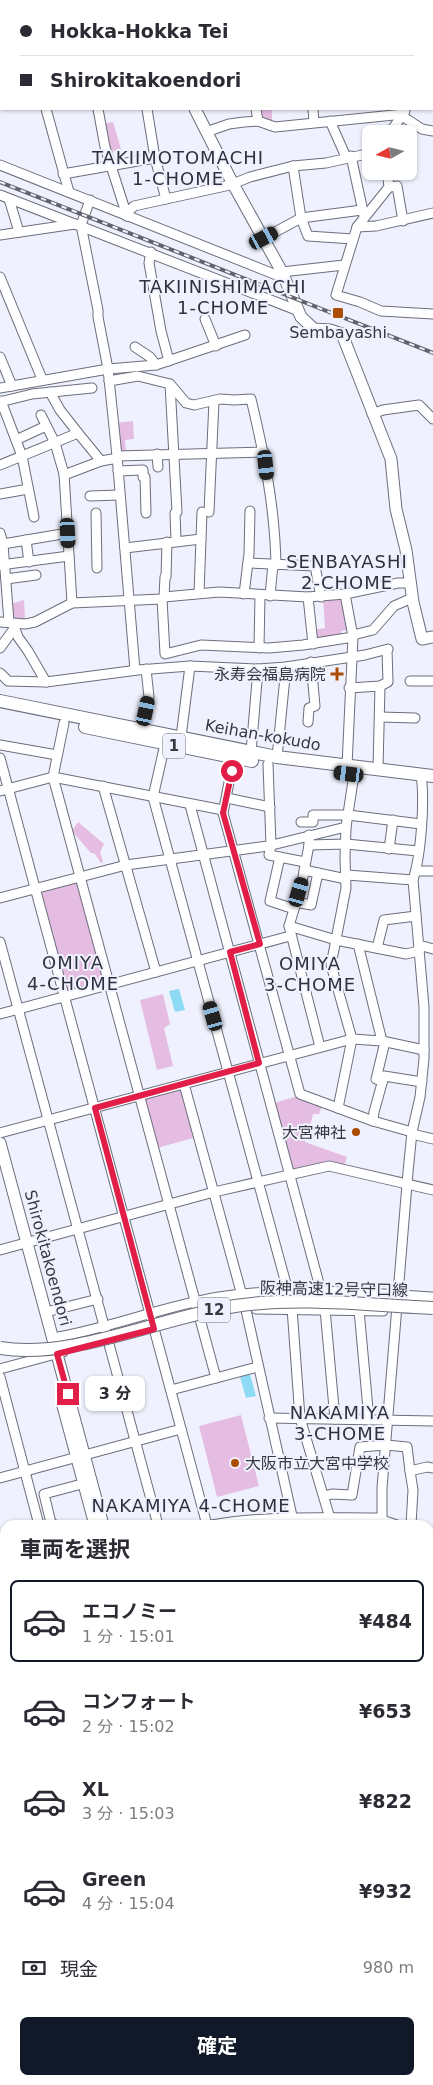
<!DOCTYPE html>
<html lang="ja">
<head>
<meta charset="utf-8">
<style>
  :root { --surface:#fff; --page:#f7f7f7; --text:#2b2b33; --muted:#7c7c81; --line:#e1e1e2; --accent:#111827 }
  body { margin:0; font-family:"DejaVu Sans","Noto Sans JP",sans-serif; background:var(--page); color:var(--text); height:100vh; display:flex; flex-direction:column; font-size:19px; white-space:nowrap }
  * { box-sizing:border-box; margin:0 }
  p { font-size:16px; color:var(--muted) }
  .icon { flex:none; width:28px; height:28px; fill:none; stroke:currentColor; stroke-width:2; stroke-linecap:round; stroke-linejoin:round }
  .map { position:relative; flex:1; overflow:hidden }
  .drawer { position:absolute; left:0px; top:1520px; width:434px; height:565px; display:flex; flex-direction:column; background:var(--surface); border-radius:15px 15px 0 0; box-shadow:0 1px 4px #0004 }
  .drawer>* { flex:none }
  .hud { position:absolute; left:0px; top:0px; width:434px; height:110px; box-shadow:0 1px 4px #0004; display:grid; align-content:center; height:110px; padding:0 20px; background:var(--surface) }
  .needle { width:32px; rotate:262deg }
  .controls { position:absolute; left:362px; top:125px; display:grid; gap:10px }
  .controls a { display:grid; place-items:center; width:55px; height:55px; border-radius:8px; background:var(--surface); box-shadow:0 1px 4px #0004; font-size:25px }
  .end { position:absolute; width:22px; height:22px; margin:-11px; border:6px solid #e11d48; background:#fff; box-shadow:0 0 0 2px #fff }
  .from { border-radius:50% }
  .bubble { position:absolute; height:35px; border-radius:8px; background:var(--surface); box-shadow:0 1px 4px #0004; font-size:16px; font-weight:700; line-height:35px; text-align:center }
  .car { position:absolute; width:15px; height:30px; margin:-15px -8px; border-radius:6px; box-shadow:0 0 4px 1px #0007; background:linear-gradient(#222 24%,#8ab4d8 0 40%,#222 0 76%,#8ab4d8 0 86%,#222 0) }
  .hud b { display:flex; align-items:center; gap:18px; height:48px; font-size:19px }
  .hud b+b { border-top:1px solid var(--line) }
  .hud i { width:12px; height:12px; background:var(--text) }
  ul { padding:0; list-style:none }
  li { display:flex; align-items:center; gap:15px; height:82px; margin:0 10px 8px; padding:0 10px; border:2px solid transparent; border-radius:8px }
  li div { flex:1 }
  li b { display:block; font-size:19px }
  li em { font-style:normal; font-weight:700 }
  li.on { border-color:var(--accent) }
  li>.icon { width:45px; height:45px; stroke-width:1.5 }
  h2 { padding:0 20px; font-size:22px; line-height:60px }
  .pay { display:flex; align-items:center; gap:12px; height:55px; padding:0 20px; font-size:19px }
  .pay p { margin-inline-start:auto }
  .primary-button { display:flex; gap:10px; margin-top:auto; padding:10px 20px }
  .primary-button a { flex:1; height:58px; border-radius:8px; background:var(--accent); color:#fff; font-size:20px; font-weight:700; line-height:58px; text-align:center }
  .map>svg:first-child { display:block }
  .green { fill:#e5bce2 }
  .water { fill:#8ddaf5 }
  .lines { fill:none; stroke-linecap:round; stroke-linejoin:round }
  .minor-casing { stroke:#6b6e7c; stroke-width:11 }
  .major-casing { stroke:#6b6e7c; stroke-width:13 }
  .highway-casing { stroke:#6b6e7c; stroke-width:14 }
  .minor { stroke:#fff; stroke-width:9 }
  .major { stroke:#fff; stroke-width:11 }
  .highway { stroke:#fff; stroke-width:12 }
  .rail-casing { stroke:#61626a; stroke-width:4 }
  .rail { stroke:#eff2fe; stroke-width:2; stroke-dasharray:5.5; stroke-linecap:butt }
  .highway-bridge-casing { stroke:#6b6e7c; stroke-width:14; stroke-linecap:butt }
  .highway-bridge { stroke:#fff; stroke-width:12 }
  .route { stroke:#e11d48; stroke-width:6 }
  .poi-dot { fill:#ac4c03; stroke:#eff2fe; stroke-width:2 }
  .labels { text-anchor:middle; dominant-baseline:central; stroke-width:4; stroke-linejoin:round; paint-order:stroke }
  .shield { fill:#eff2fe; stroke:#6f7078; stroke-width:1 }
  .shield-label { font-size:15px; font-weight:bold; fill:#38393f }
  .poi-label { font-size:16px; fill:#38393f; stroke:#eff2fe; text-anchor:end }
  .street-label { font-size:16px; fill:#38393f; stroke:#eff2fe }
  .neighbourhood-label { font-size:18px; letter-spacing:1px; fill:#2f323e; stroke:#eff2fe }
</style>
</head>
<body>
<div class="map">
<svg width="433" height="2085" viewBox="0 0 433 2085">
  <rect width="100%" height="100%" fill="#eff2fe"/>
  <g class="green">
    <polygon points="258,109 272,109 272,125 259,119"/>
    <polygon points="113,122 121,149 111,152 103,124"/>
    <polygon points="133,421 134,439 125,440 126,453 120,454 115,423"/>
    <polygon points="343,596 350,629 341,631 342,637 315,642 313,630 325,628 323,598"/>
    <polygon points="24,600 25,620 15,619 11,615 10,604"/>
    <polygon points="78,822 104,844 100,852 103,862 101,863 94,853 91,853 72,831"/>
    <polygon points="78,882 105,981 68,991 41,892"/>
    <polygon points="163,994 170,1024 164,1028 173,1066 157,1070 140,1000"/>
    <polygon points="181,1088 197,1137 157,1148 144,1099"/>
    <polygon points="298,1096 322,1106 319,1114 313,1114 311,1123 306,1125 308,1131 305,1142 347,1157 344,1166 295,1170 291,1168 274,1103"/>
    <polygon points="241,1415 259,1486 217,1497 199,1426"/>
    <polygon points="5,1583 5,1944 0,1942 0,1585"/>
  </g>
  <g class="water">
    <polygon points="179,989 185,1010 175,1012 169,991"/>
    <polygon points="250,1374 256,1396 246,1398 240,1377"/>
    <polygon points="5,1837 5,1880 0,1881 0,1844"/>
  </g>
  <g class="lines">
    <defs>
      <g id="minor">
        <polyline points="11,0 12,1"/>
        <polyline points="365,0 365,1"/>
        <polyline points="401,0 401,1"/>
        <polyline points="55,1 55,0"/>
        <polyline points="91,1 93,0"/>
        <polyline points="338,1 338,0"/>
        <polyline points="432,5 433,5"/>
        <polyline points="432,36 433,36"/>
        <polyline points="432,43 433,42"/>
        <polyline points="0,48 1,50"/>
        <polyline points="432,88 433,88"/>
        <polyline points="0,103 1,101"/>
        <polyline points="46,109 69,192"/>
        <polyline points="98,109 105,147 127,216"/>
        <polyline points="147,109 155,158 166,199"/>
        <polyline points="256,109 258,121"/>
        <polyline points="313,109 314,122"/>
        <polyline points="402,116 422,129 433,131"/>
        <polyline points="330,121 346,157"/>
        <polyline points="206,132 229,124 244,122 258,121 275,127 404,114"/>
        <polyline points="389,134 405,111"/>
        <polyline points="351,156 364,216"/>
        <polyline points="0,165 284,278"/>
        <polyline points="293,166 301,218 308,236 353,239"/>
        <polyline points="387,171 389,187 357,227 336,295 360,302 381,311 433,314"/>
        <polyline points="63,174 155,158"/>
        <polyline points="389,187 397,186 403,221"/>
        <polyline points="0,195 299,311"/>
        <polyline points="9,199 19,232"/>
        <polyline points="90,200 81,225 98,310 98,317 108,369 117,456 135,670"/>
        <polyline points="127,216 128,212 134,206 230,185 250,177 293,166 326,163 371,153"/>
        <polyline points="357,227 376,226 433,213"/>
        <polyline points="0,235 75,224"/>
        <polyline points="264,238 301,218 362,210"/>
        <polyline points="151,252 149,263 161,331 169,361"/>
        <polyline points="282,272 344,265"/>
        <polyline points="0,277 42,379"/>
        <polyline points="205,319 216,346"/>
        <polyline points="135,347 150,357 156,365"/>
        <polyline points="0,357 12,386"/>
        <path d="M 109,381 L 138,376 L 170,384 L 186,403 L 194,405 L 220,399 L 234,400 L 251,399 C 264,453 275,508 276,565"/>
        <polyline points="170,384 177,512"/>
        <polyline points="0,388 108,369 156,365 245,335"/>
        <polyline points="50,392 60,410 78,433"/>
        <polyline points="1,401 22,456 34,517"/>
        <polyline points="0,402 32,394 92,388"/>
        <polyline points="372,414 383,410 419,405 433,419"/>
        <polyline points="41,415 55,443 64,474 72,603"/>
        <polyline points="16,440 46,426"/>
        <polyline points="157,454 158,467"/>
        <polyline points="117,456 264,452"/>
        <polyline points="0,465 78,433 101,461 118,458"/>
        <polyline points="118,471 143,470 143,477 145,477 146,513"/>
        <polyline points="64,475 101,461"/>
        <polyline points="0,494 28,489"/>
        <polyline points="90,496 119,495"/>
        <polyline points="209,512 214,401"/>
        <polyline points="96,513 97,568"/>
        <polyline points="175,513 176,540"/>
        <polyline points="0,533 3,544 9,622"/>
        <polyline points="26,540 29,562"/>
        <polyline points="167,542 166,577 165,577 164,597 162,599 165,654 201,645 269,648 303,645 353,637"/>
        <polyline points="3,544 68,533"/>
        <polyline points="125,548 201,539"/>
        <polyline points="248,563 315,566 321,597"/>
        <polyline points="0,565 69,556"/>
        <polyline points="6,579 36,575"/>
        <polyline points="199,593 202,512"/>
        <polyline points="244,594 249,554 250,511"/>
        <polyline points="270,596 273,564"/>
        <polyline points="164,597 219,592 308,597 345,594 398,583 411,583"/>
        <polyline points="308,597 313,644"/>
        <polyline points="0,622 25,624 35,622 72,603 162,599"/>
        <polyline points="15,629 18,637 28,651 46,682"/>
        <polyline points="353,635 373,630 394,606 412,598"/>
        <polyline points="0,648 16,626"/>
        <polyline points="259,648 260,595"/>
        <polyline points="190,666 181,737 165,744 153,797 288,1291 292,1308 300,1418 332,1525"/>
        <polyline points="0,673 8,681 46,682 138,670 190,666 258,669 286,667 365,655 388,649"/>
        <polyline points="410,681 433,681"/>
        <polyline points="349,688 380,686 388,682 387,650"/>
        <polyline points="380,717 415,718"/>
        <polyline points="308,722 309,708 315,706 311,662"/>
        <polyline points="64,723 53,777 216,1378"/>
        <polyline points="142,729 149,697 146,669"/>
        <polyline points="0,745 57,755"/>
        <polyline points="251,752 258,669"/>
        <polyline points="234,757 223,813 300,1094 373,1121 412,1132"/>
        <polyline points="277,757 286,667"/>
        <polyline points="0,758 207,1525"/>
        <polyline points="268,764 271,845 269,855 305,862"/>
        <polyline points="378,769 380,686"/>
        <polyline points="103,786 156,972"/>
        <polyline points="0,791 53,777 223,810"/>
        <polyline points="227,798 270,807"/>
        <polyline points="190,805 321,1291"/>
        <polyline points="301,822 313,822 313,815 348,815 421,824"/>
        <polyline points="309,835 309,845 302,882 289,926 320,1047"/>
        <polyline points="309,845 346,844 418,851"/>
        <polyline points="389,849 393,820"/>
        <polyline points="280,857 270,901 294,909"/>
        <polyline points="304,870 346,879"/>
        <polyline points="416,871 433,871"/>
        <polyline points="347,875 413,880"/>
        <polyline points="0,898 126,865 268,846 346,827"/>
        <polyline points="296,902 311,905 318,873"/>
        <polyline points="289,926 336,940 406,954 419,951"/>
        <polyline points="0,942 158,1525"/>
        <polyline points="358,944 382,1041"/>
        <polyline points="419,945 433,949"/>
        <polyline points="377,948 384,920 416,916"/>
        <polyline points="0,1014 290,936"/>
        <polyline points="382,1081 376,1079 385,1042"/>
        <polyline points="184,1084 246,1310 294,1525"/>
        <polyline points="338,1108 352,1039 331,965 346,888 345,858 346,827 353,781 347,766 353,637 345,594"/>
        <polyline points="373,1121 374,1112 384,1076 422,1082"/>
        <polyline points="0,1133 352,1039 382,1041 424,1050"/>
        <polyline points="412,1134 433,1139"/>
        <polyline points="0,1250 214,1192 329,1166 433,1190"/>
        <polyline points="256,1309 383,1311"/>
        <polyline points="325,1309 335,1419"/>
        <polyline points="359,1310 369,1420"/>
        <polyline points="46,1312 98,1299"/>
        <path d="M 52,1338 C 109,1329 163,1306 219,1297 C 290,1286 362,1293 433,1297"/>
        <polyline points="0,1369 63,1352"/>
        <polyline points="0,1377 39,1525"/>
        <polyline points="171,1390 257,1367"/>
        <polyline points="269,1418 433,1421"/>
        <polyline points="0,1478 181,1429"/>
        <polyline points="324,1496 332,1494 352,1495 360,1447 386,1445 407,1447 410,1471"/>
        <polyline points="55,1525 51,1523 44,1494 78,1485"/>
        <path d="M 212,1525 C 268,1515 325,1518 381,1518 L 385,1521 L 397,1525"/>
        <path d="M 382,1525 L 382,1488 L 408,1172 L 412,1132 L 420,1097 L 424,1059 L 424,1007 L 413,880 C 421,855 425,801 421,775"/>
        <polyline points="411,1525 413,1490 410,1471 427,1467 433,1468"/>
        <polyline points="429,1535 433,1536"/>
        <polyline points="0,1558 5,1576"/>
        <polyline points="429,1726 433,1726"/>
        <polyline points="429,1791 433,1789"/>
        <polyline points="429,1823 433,1824"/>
        <polyline points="429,1933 433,1919"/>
        <polyline points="429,1957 433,1956"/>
        <polyline points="429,2005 433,2005"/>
        <polyline points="429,2054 433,2054"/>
        <polyline points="66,2080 66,2085"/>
        <polyline points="196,2080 213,2085"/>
        <polyline points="272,2080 275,2085"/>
        <polyline points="406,2080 409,2085"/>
        <polyline points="17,2085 19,2085"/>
        <polyline points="101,2085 102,2080"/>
        <polyline points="130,2085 131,2080"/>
        <polyline points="232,2085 234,2080"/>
      </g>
      <g id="major">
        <polyline points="161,0 161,1"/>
        <polyline points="195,109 233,184 282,272 301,317 314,329 330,330 342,334 391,459 396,509 406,550 413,602 422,639 433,637"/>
        <polyline points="0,1143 103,1525"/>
        <polyline points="63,1406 95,1525"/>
        <polyline points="429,1660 433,1659"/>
        <polyline points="0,1764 5,1761"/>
        <polyline points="332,2080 336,2085"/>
      </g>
      <g id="highway">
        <polyline points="0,701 277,757 433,776"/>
        <polyline points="85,727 252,761"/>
      </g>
    </defs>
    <use href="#minor" class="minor-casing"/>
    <use href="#major" class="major-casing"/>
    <use href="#highway" class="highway-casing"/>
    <use href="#minor" class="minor"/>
    <use href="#major" class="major"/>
    <use href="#highway" class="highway"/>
    <defs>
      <polyline id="rail" points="0,182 433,353"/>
    </defs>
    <use href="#rail" class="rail-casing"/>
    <use href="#rail" class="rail"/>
    <defs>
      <path id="highway-bridge" d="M 0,1348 C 72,1360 162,1317 235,1306 C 300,1296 368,1305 433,1308"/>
    </defs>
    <use href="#highway-bridge" class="highway-bridge-casing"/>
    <use href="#highway-bridge" class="highway-bridge"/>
  </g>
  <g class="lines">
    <polyline class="route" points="68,1394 57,1354 154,1329 95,1108 259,1063 230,952 260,944 223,813 232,771"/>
  </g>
  <g class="poi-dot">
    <rect x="332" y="307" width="12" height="12" rx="2.5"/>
    <path d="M334.5 666.5h5v5h5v5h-5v5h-5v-5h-5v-5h5z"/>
    <circle cx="356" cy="1132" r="5"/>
    <circle cx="235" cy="1463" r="5"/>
  </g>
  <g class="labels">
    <g class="shield">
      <rect x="163" y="733.5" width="22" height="25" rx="4"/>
      <rect x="198" y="1297.5" width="32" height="25" rx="4"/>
    </g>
    <g class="shield-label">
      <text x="174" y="746">1</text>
      <text x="214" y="1310">12</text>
    </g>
    <g class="poi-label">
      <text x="338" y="332" text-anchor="middle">Sembayashi</text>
      <text x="326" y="674">永寿会福島病院</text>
      <text x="346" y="1132">大宮神社</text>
      <text x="245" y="1463" text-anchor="start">大阪市立大宮中学校</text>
    </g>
    <g class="street-label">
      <text transform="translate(263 735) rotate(10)">Keihan-kokudo</text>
      <text transform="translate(48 1258) rotate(75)">Shirokitakoendori</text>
      <text transform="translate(334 1289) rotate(1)">阪神高速12号守口線</text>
    </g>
    <g class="neighbourhood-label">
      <text x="178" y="157">TAKIIMOTOMACHI<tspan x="178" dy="21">1-CHOME</tspan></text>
      <text x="223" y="286">TAKIINISHIMACHI<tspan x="223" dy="21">1-CHOME</tspan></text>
      <text x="347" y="561">SENBAYASHI<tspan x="347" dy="21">2-CHOME</tspan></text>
      <text x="73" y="962">OMIYA<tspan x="73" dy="21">4-CHOME</tspan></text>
      <text x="310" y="963">OMIYA<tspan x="310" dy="21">3-CHOME</tspan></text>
      <text x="340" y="1412">NAKAMIYA<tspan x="340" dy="21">3-CHOME</tspan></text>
      <text x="191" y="1505">NAKAMIYA 4-CHOME</text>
    </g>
  </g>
</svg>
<div class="controls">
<a><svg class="needle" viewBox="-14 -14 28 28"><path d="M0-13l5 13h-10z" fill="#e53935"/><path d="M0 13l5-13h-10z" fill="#7c7c81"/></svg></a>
</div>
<i class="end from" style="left:232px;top:771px"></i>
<i class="end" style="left:68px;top:1394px"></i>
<div class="bubble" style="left:85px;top:1376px;width:60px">3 分</div>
<i class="car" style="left:264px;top:238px;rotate:62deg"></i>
<i class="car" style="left:266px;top:465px;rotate:174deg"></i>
<i class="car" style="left:68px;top:533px;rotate:177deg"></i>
<i class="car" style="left:146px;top:711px;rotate:12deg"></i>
<i class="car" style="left:349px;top:774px;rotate:277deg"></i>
<i class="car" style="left:299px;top:892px;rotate:16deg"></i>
<i class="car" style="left:213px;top:1016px;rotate:344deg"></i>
<div class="hud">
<b><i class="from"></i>Hokka-Hokka Tei</b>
<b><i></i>Shirokitakoendori</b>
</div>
<section class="drawer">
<h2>車両を選択</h2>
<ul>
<li class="on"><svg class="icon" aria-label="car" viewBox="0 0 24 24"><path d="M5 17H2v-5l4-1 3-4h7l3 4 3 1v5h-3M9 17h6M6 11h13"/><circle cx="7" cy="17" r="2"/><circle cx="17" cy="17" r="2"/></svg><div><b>エコノミー</b><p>1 分 · 15:01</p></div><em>¥484</em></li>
<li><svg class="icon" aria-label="car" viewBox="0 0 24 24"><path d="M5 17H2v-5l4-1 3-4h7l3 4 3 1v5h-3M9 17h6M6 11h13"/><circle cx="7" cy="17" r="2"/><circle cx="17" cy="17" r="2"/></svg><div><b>コンフォート</b><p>2 分 · 15:02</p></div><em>¥653</em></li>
<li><svg class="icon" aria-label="car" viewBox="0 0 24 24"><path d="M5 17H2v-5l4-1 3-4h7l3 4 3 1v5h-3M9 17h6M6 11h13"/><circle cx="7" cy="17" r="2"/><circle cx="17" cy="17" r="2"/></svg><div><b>XL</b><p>3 分 · 15:03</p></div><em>¥822</em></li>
<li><svg class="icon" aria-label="car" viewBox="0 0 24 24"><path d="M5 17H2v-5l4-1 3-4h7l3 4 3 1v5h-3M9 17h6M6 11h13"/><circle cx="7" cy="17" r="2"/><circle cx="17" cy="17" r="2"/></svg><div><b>Green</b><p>4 分 · 15:04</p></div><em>¥932</em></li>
</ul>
<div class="pay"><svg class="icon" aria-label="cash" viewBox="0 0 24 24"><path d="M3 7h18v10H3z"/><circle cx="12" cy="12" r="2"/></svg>現金<p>980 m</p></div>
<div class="primary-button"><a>確定</a></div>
</section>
</div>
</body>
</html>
